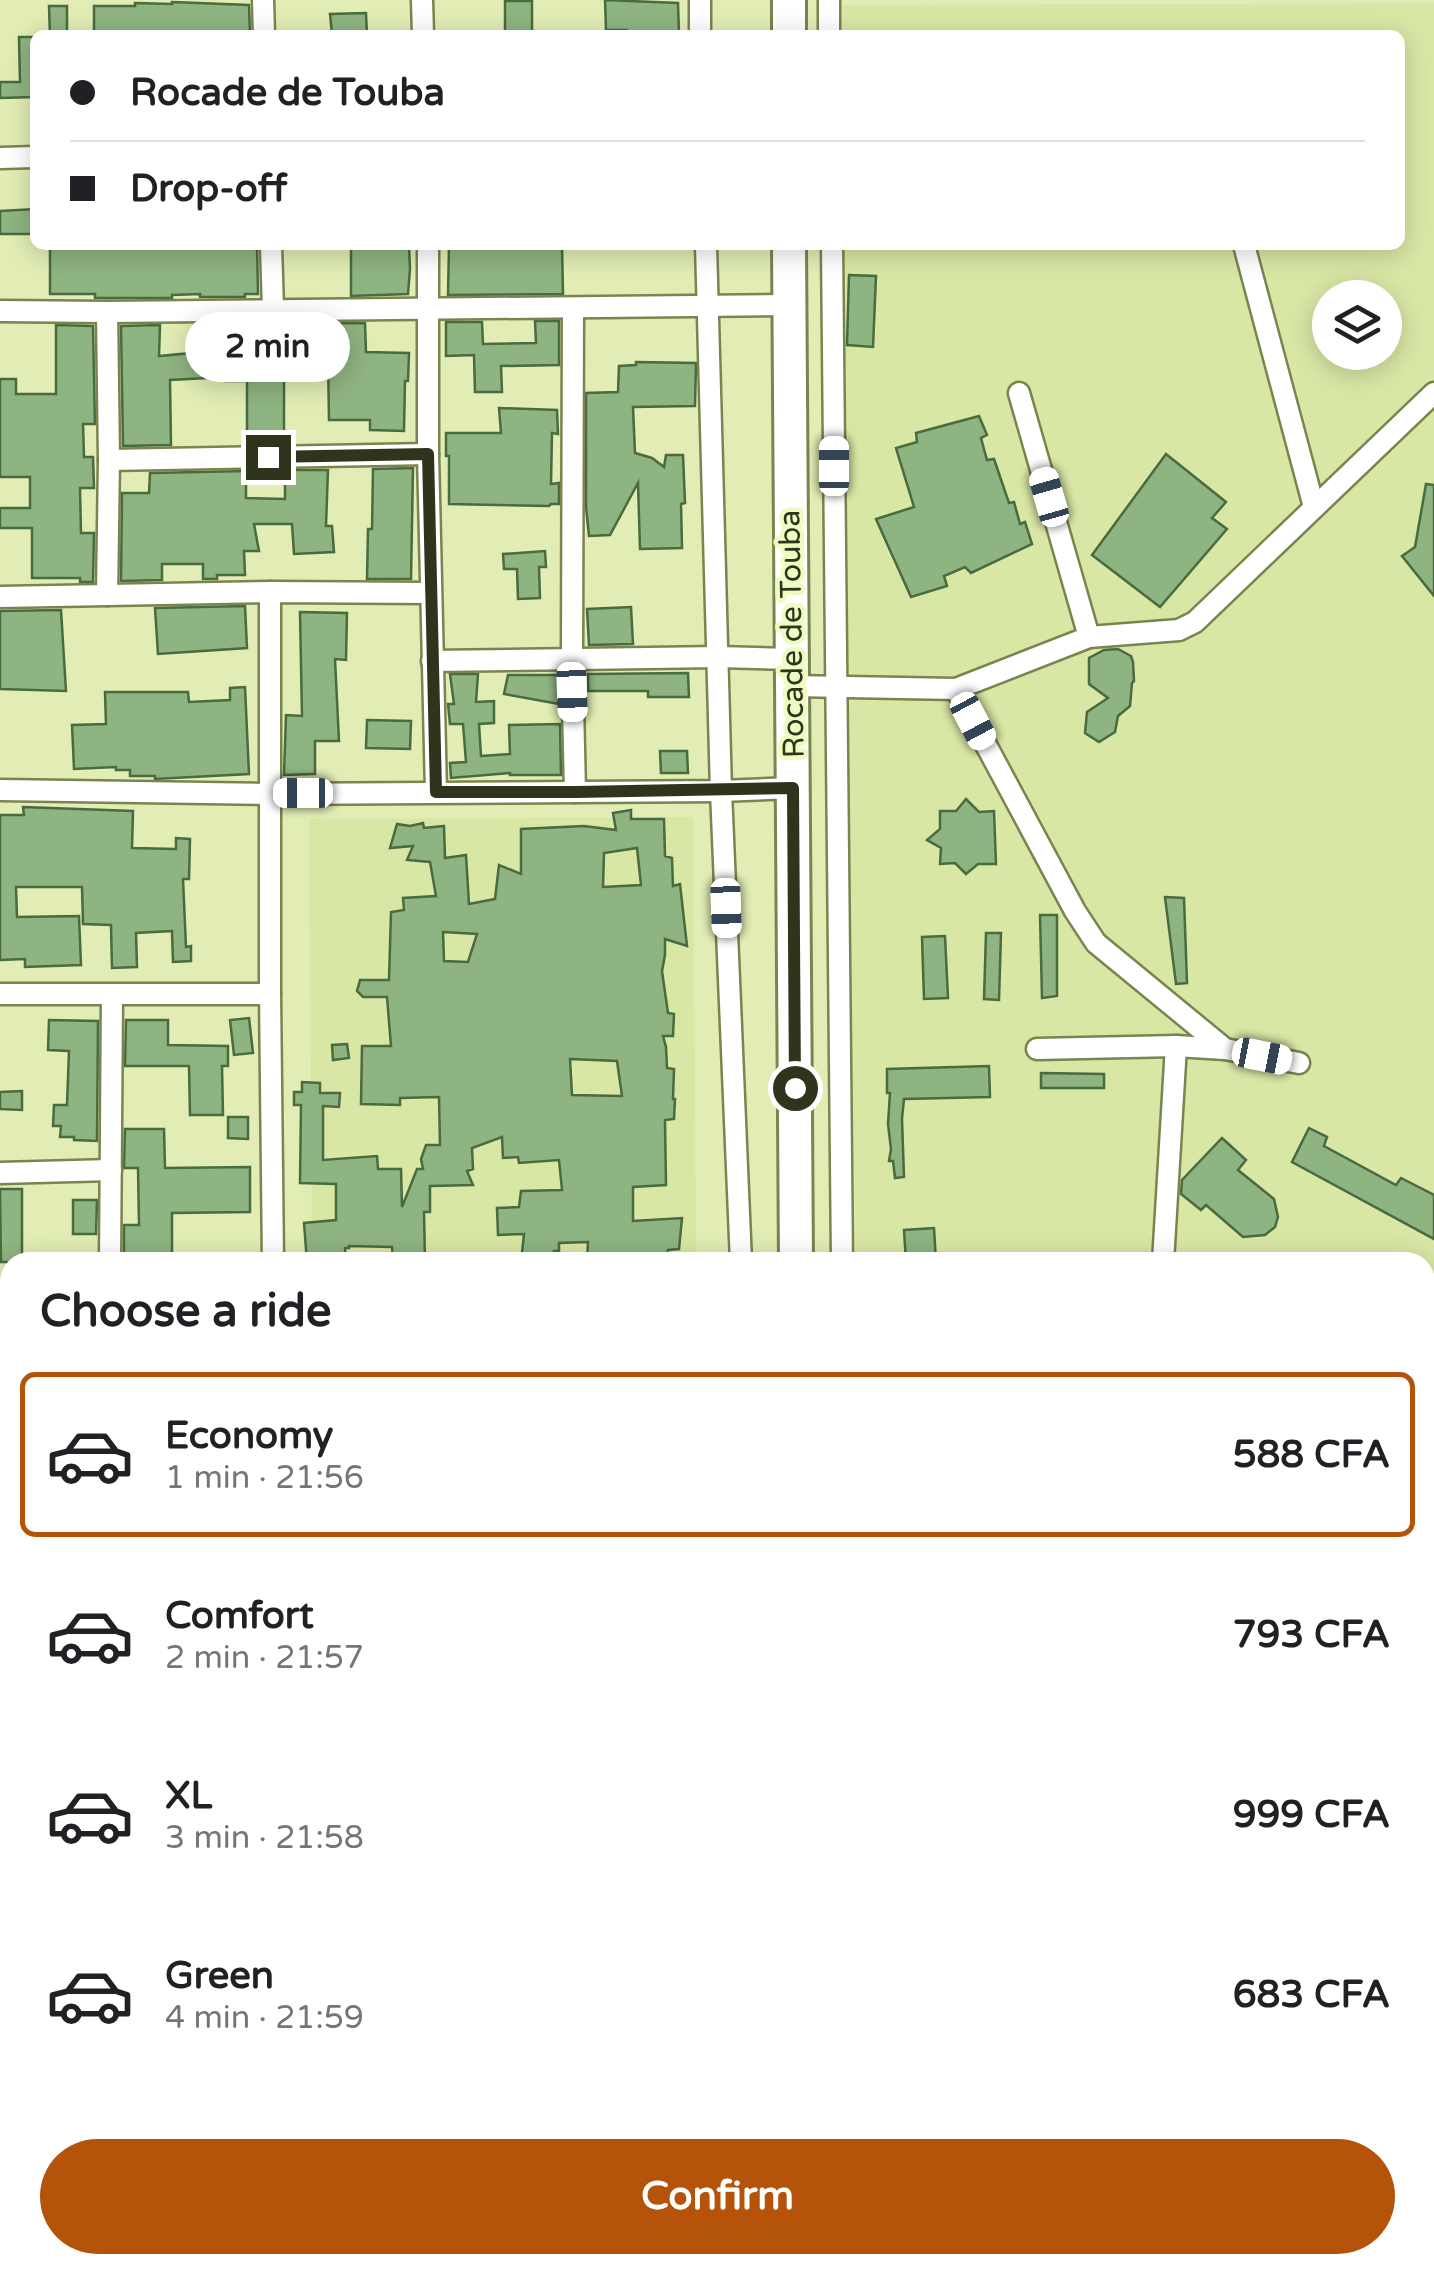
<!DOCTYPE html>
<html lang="en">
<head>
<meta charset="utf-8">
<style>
  :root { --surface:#fff; --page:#f2f2f2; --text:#202124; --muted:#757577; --line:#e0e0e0; --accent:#b45309 }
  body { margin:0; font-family:"Varela Round",sans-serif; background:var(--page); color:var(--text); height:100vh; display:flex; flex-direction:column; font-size:38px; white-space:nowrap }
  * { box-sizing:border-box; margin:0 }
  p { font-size:32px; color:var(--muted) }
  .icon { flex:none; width:55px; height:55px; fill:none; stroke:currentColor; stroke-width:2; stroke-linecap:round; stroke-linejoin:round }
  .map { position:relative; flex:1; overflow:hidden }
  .sheet { position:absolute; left:0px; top:1252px; width:1435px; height:1022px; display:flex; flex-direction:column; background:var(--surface); border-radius:30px 30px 0 0; box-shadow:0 5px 25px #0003 }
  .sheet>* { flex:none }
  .banner { position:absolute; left:30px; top:30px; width:1375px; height:220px; border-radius:15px; box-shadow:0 5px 25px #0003; display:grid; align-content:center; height:220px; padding:0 40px; background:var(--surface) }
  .buttons { position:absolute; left:1312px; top:280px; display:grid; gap:20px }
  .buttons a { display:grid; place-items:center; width:90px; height:90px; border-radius:50%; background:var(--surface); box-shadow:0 5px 25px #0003; font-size:50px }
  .end { position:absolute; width:45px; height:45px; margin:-22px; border:12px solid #2f341d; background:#fff; box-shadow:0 0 0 5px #fff }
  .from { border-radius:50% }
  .bubble { position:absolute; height:70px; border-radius:35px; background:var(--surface); box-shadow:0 5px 25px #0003; font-size:32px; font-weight:700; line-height:70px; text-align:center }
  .car { position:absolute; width:30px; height:60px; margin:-30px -15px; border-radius:12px; box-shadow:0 0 8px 2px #0007; background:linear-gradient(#fff 24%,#345 0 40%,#fff 0 76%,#345 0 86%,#fff 0) }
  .banner b { display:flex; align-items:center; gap:35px; height:95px; font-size:38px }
  .banner b+b { border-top:2px solid var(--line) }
  .banner i { width:25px; height:25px; background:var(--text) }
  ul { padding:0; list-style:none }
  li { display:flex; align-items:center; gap:30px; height:165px; margin:0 20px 15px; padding:0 20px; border:5px solid transparent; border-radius:15px }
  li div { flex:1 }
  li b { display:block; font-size:38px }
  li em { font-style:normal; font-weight:700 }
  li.selected { border-color:var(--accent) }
  li>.icon { width:90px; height:90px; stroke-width:1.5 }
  h2 { padding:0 40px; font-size:45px; line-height:120px }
  .primary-button { display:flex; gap:20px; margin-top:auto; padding:20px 40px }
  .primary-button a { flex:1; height:115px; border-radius:60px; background:var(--accent); color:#fff; font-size:40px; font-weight:700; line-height:115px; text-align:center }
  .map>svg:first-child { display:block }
  .built { fill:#d9e7a5; fill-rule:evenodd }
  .building { fill:#8eb481; stroke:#4a6a3f; stroke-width:2.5; fill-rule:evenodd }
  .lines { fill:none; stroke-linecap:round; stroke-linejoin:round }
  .minor-casing { stroke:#7a844f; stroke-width:25 }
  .primary-casing { stroke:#7a844f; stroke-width:38 }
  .minor { stroke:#fff; stroke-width:20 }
  .primary { stroke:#fff; stroke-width:32 }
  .route { stroke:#2f341d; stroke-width:12 }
  .labels { text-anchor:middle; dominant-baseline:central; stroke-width:9; stroke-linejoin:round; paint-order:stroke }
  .street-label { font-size:30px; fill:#2f341d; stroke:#eefbc1 }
</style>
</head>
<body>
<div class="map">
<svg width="1434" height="2274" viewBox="0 0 1434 2274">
  <rect width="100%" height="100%" fill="#e1edb4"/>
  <g class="built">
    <path d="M 1434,3 L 1434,1926 L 1425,1925 L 1425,1262 L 856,1262 L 837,245 L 1400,245 L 1400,35 L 833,35 L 833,5 ZM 1330,298 L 1385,298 L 1385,352 L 1330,352 Z"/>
    <polygon points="693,817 696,1262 312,1262 309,819"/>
  </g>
  <g class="building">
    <polygon points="605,0 678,3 679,35 627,35 627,30 606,30"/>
    <rect x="505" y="1" width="27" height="34"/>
    <polygon points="172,2 249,5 250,34 94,35 94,6 135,6 135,3 172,4"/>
    <polygon points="49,6 67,6 67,35 50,35"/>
    <polygon points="366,13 367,35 347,35 347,32 332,34 330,14"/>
    <polygon points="19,37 35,37 35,97 0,98 0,82 20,82"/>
    <polygon points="35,209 35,234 0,234 0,211"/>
    <polygon points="50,245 257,245 258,294 245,294 245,297 200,297 200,294 172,295 172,298 95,298 95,294 50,294"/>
    <polygon points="351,245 409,245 410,269 408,294 351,296"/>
    <polygon points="449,245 562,245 563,294 448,295"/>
    <polygon points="849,275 876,276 873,347 847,345"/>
    <polygon points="535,321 559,321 559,365 501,366 502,392 475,392 474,355 446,356 446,322 482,322 483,344 536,343"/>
    <polygon points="365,323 366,352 409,353 408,381 405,381 404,431 370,430 370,420 329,420 328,360 284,361 284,443 247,444 247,381 226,381 226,377 170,380 171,445 123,446 121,326 160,325 159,356 202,352 201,325 245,324 245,329 287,329 287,324"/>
    <polygon points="56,325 93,326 95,424 83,424 84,457 93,457 94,488 80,488 81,533 94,533 93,582 80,582 80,578 32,578 32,528 0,528 0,508 30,508 30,477 0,477 0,379 16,379 16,394 56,394"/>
    <polygon points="636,362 696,363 695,406 633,407 635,453 652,458 664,467 666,455 683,455 685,503 681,504 682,548 640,549 638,483 610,535 589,536 586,507 586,393 618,392 619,366 636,365"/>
    <polygon points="499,408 557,410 558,434 552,433 551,484 559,483 559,504 551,504 549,506 449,504 449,456 446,456 446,433 501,433"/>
    <polygon points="979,416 987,435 981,438 987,460 994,459 1009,503 1014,502 1020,524 1025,522 1032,544 971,573 965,567 944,576 947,586 911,597 876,519 914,507 896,448 917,442 916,433"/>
    <polygon points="1166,454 1226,502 1212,518 1227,529 1160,607 1092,555"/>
    <polygon points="413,468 411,579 367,579 368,529 372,529 373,469"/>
    <polygon points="285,470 328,470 326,526 332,526 334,552 294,554 292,524 254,524 259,551 244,551 245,575 217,575 217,579 203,579 203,564 162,564 162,580 121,581 122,493 149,493 150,473 246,471 246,498 285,499"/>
    <polygon points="1426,484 1434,485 1434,596 1402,556 1415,547"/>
    <polygon points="545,551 546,567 539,567 540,598 518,599 517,569 504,569 503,554"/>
    <polygon points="245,606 247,648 158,654 155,608"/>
    <polygon points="631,607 633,644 589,645 587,609"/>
    <polygon points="61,610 66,691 0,689 0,611"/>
    <polygon points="300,612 347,613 346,660 335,659 339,741 315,741 315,774 284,775 286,715 302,716"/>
    <polygon points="1118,649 1131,656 1133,662 1134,681 1132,683 1130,706 1118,716 1115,732 1099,742 1085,733 1087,712 1108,698 1089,684 1089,658 1104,650"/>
    <polygon points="688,673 689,697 648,697 648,691 588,691 588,674"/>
    <polygon points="450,674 478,674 476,702 494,701 494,723 479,724 481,756 510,754 509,725 560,724 561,775 510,775 510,773 451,778 450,763 466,762 463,724 450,724 448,704 454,704"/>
    <polygon points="508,675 559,675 559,704 504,694"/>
    <polygon points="245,687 249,774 155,779 155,776 130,776 130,770 116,770 116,767 74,769 72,725 106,724 105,692 188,692 189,702 230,700 230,688"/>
    <polygon points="367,720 411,721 410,749 366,748"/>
    <polygon points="660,751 687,751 688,773 661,773"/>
    <polygon points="966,799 979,812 994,811 996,864 978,864 966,874 955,863 940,864 941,848 927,840 940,829 940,811 956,811"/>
    <polygon points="23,807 133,811 132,848 176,849 176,838 190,839 189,879 183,879 186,947 191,946 191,961 173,962 172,931 136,933 137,967 112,968 111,925 83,924 82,887 16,887 17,917 79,916 81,965 25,967 25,959 0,960 0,815 24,815"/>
    <path d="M 631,810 L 631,819 L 664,819 L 665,856 L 672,858 L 673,886 L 680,884 L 687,946 L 665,939 L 665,955 L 662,971 L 668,1013 L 674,1014 L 673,1036 L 663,1036 L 666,1047 L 667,1068 L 674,1069 L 673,1099 L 675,1099 L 674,1119 L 665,1120 L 666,1185 L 633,1187 L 633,1221 L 682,1218 L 679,1249 L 668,1250 L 665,1262 L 587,1262 L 588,1242 L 559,1243 L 559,1251 L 554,1251 L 553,1262 L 521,1262 L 524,1234 L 498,1235 L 497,1208 L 519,1207 L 521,1191 L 562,1190 L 559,1160 L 519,1163 L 518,1157 L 503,1158 L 502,1137 L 472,1148 L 473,1169 L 467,1171 L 473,1185 L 430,1186 L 430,1212 L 424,1212 L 425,1262 L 393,1262 L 392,1247 L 349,1246 L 349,1248 L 345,1248 L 346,1262 L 307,1262 L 304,1223 L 336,1220 L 336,1184 L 300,1183 L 301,1105 L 294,1105 L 294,1092 L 302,1092 L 302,1082 L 320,1083 L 320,1093 L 340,1093 L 339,1107 L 323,1106 L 323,1160 L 377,1156 L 378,1169 L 401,1169 L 402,1207 L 417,1169 L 423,1169 L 421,1159 L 426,1145 L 440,1145 L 439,1097 L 400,1098 L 400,1105 L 361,1104 L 362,1046 L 391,1046 L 387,997 L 363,997 L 357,991 L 360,980 L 389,980 L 391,912 L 404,910 L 403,898 L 436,896 L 430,862 L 407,860 L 413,846 L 390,848 L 397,824 L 410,826 L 423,823 L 424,828 L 444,826 L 445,858 L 466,855 L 469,904 L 495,899 L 499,865 L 521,874 L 521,829 L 584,826 L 616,830 L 613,813 ZM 637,848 L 641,885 L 603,887 L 604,853 ZM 443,932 L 477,934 L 468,962 L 444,961 ZM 570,1059 L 617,1061 L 622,1096 L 572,1095 Z"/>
    <polygon points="1165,897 1184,898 1187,983 1176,984"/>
    <polygon points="1040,915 1057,915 1057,996 1042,998"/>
    <polygon points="986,933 1001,933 999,1000 984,999"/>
    <polygon points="945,936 948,998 924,999 922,937"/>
    <polygon points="249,1018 253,1053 234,1055 230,1020"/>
    <polygon points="49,1020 98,1021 97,1141 74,1140 74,1137 60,1137 61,1126 53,1126 54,1105 67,1105 69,1051 48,1050"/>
    <polygon points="126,1020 168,1020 168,1045 228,1046 228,1066 222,1066 223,1115 190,1115 189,1066 125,1066"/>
    <polygon points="347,1044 349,1058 333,1060 332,1045"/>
    <polygon points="989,1066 990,1097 904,1099 902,1119 904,1177 895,1178 893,1161 889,1161 891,1149 888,1124 890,1093 887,1093 887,1069"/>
    <polygon points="1041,1073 1104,1074 1104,1088 1041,1088"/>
    <polygon points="22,1091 22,1110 0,1109 0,1092"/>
    <polygon points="228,1117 248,1117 248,1139 228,1138"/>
    <polygon points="1309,1128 1327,1137 1324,1146 1396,1185 1401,1178 1434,1195 1434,1239 1292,1162"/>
    <polygon points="125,1129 164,1129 165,1168 250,1167 250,1212 172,1213 172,1254 152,1254 153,1262 124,1262 124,1225 139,1225 138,1168 124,1168"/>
    <polygon points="1222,1138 1246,1160 1238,1170 1274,1199 1278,1217 1275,1227 1265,1235 1243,1237 1206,1205 1201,1210 1181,1194 1182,1180"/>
    <polygon points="0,1189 22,1189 22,1262 1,1262"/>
    <polygon points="73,1200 97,1200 96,1234 73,1234"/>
    <polygon points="934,1228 936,1262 906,1262 904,1230"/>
  </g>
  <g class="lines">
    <defs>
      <g id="minor">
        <polyline points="263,0 264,35"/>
        <polyline points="422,0 423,35"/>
        <polyline points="700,0 700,35"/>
        <polyline points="829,0 829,35"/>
        <polyline points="0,158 35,157"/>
        <polyline points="271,245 273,309"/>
        <polyline points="428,245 428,454 436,792"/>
        <polyline points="706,245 721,791 741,1262"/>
        <polyline points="832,245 842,1262"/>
        <polyline points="1244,245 1314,507"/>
        <polyline points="573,308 572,659 575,792"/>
        <polyline points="0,311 107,312 789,305"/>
        <polyline points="1019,393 1089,637"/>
        <polyline points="109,460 428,454"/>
        <polyline points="270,592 270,994 273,1262"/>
        <polyline points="107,595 109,460 107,312"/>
        <polyline points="0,597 270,592 430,593"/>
        <polyline points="432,661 719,657 792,659"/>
        <polyline points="792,686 956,689 1089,637 1179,630 1195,622 1434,393"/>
        <polyline points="956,689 1075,911 1096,943 1225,1049"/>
        <polyline points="0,790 270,794 721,791 793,788"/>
        <polyline points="0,994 270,994"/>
        <polyline points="1037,1049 1176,1046 1225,1049 1299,1063"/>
        <polyline points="0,1173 111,1170"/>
        <polyline points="110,1262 112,995"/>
        <polyline points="1163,1262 1176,1046"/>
        <polyline points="0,1570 10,1570"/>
        <polyline points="0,1707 10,1707"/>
        <polyline points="0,1800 10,1801"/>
        <polyline points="1425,1950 1434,1951"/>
        <polyline points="0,2133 10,2133"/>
        <polyline points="1425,2154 1434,2154"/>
        <polyline points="282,2265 282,2274"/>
        <polyline points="416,2265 416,2274"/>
        <polyline points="762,2265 762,2274"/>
        <polyline points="847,2265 847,2274"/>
        <polyline points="1006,2265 1007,2274"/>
        <polyline points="103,2274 103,2265"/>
        <polyline points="1155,2274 1155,2265"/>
        <polyline points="1274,2274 1274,2265"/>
      </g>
      <g id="primary">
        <polyline points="789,0 789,35"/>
        <polyline points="789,245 796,1262"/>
        <polyline points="804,2265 804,2274"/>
      </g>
    </defs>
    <use href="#minor" class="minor-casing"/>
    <use href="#primary" class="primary-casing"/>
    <use href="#minor" class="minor"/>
    <use href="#primary" class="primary"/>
  </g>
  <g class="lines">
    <polyline class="route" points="268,457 428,454 436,792 576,792 793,788 795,1088"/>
  </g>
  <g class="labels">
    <g class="street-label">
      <text transform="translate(792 634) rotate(-91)">Rocade de Touba</text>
    </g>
  </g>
</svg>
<div class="buttons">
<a><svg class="icon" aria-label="layers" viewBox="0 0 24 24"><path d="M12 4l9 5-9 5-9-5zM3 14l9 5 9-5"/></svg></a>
</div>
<i class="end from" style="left:795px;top:1088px"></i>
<i class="end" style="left:268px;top:457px"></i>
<div class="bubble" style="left:185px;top:312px;width:165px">2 min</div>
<i class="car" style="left:834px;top:466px;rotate:0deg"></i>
<i class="car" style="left:1049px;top:497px;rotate:344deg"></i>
<i class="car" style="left:572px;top:692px;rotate:178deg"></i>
<i class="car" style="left:973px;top:721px;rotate:152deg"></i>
<i class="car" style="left:303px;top:793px;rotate:270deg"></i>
<i class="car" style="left:726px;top:908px;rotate:178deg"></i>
<i class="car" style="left:1262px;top:1056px;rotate:101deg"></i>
<div class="banner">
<b><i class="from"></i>Rocade de Touba</b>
<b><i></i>Drop-off</b>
</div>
<section class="sheet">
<h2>Choose a ride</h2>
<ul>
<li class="selected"><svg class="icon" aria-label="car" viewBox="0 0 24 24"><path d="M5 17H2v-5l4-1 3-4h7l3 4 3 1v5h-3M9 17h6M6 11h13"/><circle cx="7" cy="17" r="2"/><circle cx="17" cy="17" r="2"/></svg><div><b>Economy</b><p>1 min · 21:56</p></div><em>588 CFA</em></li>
<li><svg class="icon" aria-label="car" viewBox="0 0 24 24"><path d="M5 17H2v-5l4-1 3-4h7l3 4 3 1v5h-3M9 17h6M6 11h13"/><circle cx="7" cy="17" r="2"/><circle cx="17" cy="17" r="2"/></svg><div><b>Comfort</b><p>2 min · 21:57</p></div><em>793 CFA</em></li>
<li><svg class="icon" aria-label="car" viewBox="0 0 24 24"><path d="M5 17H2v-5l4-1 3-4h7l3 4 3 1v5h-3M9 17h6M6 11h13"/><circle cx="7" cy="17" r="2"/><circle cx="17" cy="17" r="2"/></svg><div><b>XL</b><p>3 min · 21:58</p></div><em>999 CFA</em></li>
<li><svg class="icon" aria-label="car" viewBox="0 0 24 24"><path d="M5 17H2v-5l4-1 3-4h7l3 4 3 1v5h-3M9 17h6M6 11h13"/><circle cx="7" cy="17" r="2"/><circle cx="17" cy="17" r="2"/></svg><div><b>Green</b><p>4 min · 21:59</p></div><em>683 CFA</em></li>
</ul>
<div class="primary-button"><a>Confirm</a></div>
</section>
</div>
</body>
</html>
